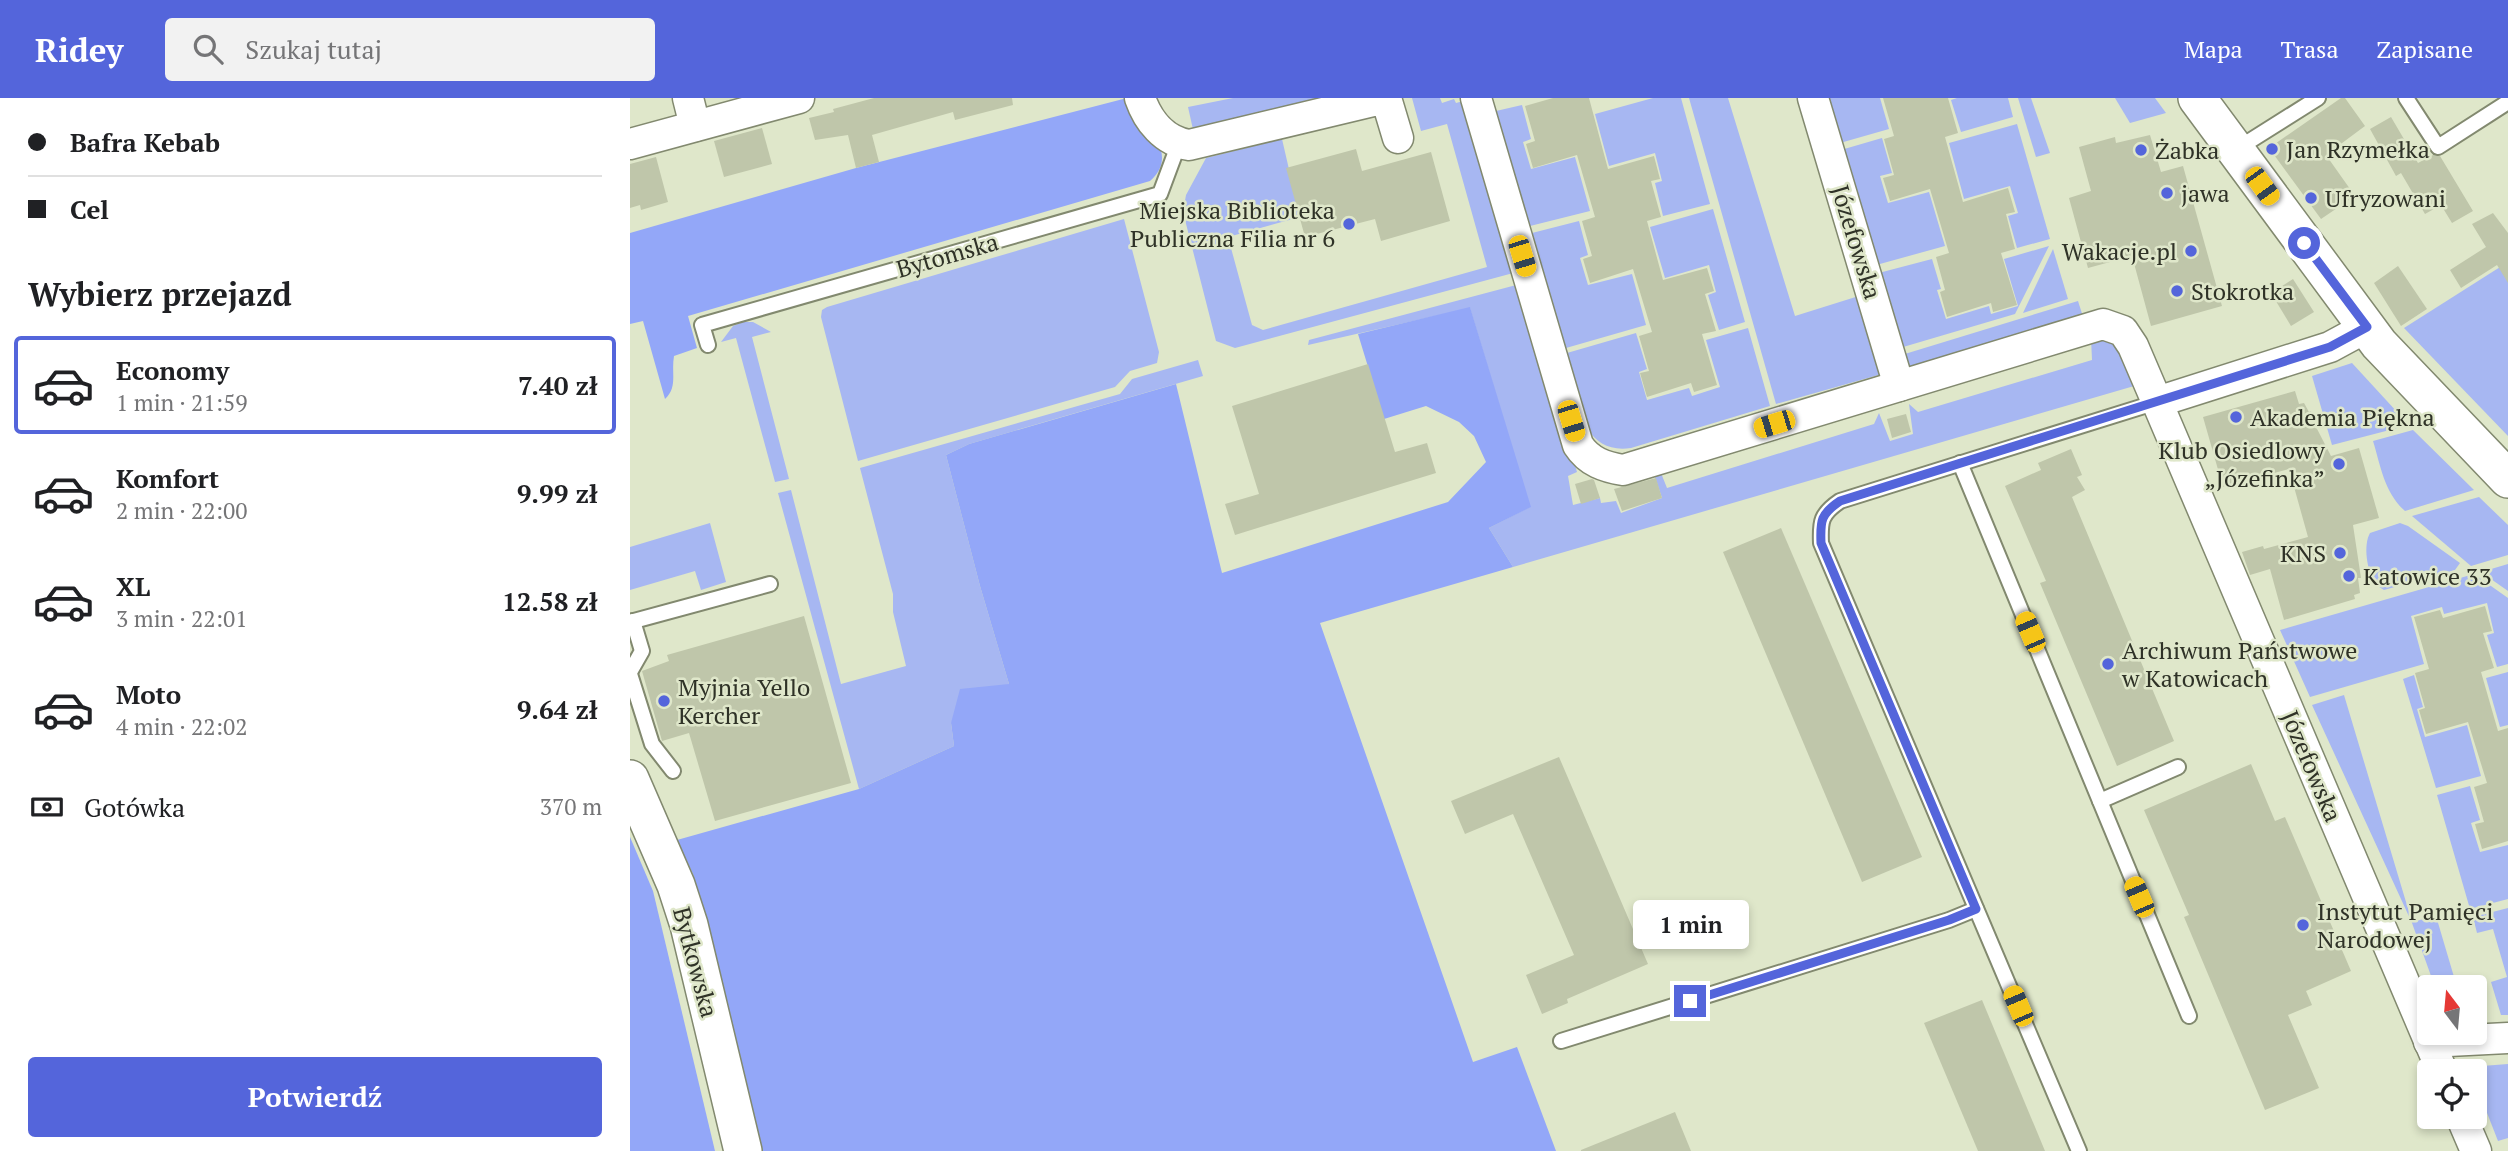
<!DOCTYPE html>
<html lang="pl">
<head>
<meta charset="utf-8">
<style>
  :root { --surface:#fff; --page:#f2f2f2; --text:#202124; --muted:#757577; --line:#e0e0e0; --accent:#5465db }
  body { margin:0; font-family:"PT Serif",serif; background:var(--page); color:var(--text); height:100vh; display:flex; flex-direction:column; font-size:26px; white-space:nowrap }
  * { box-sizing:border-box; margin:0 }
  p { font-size:23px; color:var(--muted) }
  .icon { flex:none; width:38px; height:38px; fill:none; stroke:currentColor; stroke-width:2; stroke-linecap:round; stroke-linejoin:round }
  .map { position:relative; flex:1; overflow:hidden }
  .panel { display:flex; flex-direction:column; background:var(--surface); width:630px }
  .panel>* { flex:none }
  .guide { display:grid; align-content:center; height:154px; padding:0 28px; background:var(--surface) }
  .needle { width:46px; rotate:344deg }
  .controls { position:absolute; left:1787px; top:877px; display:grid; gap:14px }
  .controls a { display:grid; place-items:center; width:70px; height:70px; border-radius:7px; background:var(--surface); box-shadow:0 4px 10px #0003; font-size:35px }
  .end { position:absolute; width:32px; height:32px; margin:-16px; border:9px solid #5465db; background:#fff; box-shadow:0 0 0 4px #fff }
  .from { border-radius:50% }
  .bubble { position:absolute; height:49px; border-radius:7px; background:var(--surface); box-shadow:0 4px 10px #0003; font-size:23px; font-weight:800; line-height:49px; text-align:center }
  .car { position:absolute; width:21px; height:42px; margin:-21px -10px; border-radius:9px; box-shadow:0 0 5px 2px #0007; background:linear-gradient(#f5c518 24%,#345 0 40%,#f5c518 0 76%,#345 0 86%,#f5c518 0) }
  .guide b { display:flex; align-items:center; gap:24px; height:66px; font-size:26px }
  .guide b+b { border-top:2px solid var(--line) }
  .guide i { width:18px; height:18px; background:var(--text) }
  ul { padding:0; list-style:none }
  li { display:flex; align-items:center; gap:21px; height:98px; margin:0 14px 10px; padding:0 14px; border:4px solid transparent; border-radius:7px }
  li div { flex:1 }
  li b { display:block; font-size:26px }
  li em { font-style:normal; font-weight:800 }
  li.current { border-color:var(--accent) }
  li>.icon { width:63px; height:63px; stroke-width:1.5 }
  h2 { padding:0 28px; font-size:32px; line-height:84px }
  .pay { display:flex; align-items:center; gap:18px; height:77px; padding:0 28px; font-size:26px }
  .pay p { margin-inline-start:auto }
  .button { display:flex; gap:14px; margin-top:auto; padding:14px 28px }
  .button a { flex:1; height:80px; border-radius:7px; background:var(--accent); color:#fff; font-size:28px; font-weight:800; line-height:80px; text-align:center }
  header { display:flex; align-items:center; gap:42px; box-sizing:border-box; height:98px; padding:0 35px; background:var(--accent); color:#fff }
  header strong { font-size:33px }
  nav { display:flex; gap:38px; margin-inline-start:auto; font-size:24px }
  .search { width:490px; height:63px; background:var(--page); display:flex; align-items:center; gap:18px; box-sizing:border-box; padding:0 24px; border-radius:7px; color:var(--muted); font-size:26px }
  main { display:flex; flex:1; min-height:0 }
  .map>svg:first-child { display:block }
  .green { fill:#a7b7f2 }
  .forest { fill:#93a7f8 }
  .building { fill:#bfc6aa }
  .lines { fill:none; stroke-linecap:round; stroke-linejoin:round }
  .service-casing { stroke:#82896f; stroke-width:18 }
  .minor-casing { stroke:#82896f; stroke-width:33 }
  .tertiary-casing { stroke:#82896f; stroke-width:40 }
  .service { stroke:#fff; stroke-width:14 }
  .minor { stroke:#fff; stroke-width:30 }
  .tertiary { stroke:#fff; stroke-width:37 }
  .route { stroke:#5465db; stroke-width:9 }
  .poi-dot { fill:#5465db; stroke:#dfe7ca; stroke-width:2.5 }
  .labels { text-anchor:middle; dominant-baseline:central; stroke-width:5; stroke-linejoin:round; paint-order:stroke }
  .poi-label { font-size:24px; fill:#2f3227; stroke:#dfe7ca; text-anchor:start }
  .street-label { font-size:24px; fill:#2f3227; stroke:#dfe7ca }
</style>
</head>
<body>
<header>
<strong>Ridey</strong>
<div class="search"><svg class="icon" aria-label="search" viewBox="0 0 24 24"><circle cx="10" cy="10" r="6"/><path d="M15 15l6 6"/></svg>Szukaj tutaj</div>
<nav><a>Mapa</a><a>Trasa</a><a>Zapisane</a></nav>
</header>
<main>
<section class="panel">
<div class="guide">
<b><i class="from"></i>Bafra Kebab</b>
<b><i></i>Cel</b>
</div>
<h2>Wybierz przejazd</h2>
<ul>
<li class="current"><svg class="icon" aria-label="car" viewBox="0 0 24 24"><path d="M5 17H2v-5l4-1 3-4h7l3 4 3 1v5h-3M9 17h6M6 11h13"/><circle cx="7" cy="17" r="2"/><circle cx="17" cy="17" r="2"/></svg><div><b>Economy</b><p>1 min · 21:59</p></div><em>7.40 zł</em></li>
<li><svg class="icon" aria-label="car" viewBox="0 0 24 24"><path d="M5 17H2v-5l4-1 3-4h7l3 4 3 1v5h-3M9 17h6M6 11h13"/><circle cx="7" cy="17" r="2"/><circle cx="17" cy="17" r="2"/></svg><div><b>Komfort</b><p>2 min · 22:00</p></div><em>9.99 zł</em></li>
<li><svg class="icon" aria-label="car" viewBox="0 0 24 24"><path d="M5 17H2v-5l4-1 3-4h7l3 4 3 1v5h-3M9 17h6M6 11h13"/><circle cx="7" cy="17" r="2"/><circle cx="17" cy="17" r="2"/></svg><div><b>XL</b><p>3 min · 22:01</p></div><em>12.58 zł</em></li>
<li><svg class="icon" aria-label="car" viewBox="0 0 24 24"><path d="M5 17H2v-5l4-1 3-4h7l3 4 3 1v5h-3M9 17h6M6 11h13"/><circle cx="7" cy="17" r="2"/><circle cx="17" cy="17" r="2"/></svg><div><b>Moto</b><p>4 min · 22:02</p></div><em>9.64 zł</em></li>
</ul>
<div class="pay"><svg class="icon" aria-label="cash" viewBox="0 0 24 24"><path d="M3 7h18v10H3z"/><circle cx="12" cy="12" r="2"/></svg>Gotówka<p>370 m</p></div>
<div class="button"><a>Potwierdź</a></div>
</section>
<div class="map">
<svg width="1878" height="1053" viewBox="0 0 1878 1053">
  <rect width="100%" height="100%" fill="#dfe7ca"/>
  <g class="green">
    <polygon points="603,0 723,0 564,36 558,9"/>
    <polygon points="782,0 810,0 812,5 824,1 826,5 837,2 887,174 605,250 586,243 553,114 556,97 576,60 652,41 670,119 598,139 622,227 633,232 857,169 817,26 791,33"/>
    <polygon points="1023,0 1051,0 1080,106 1033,118 1025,85 1032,83 1025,55 979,68 965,16"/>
    <polygon points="1059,0 1098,0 1165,218 1232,197 1252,276 1146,306"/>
    <polygon points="1188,0 1250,0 1259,31 1203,47"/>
    <polygon points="1327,0 1378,0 1383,19 1331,34 1321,2"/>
    <polygon points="1388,0 1401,0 1420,55 1406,59"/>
    <polygon points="1485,0 1525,0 1536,15 1500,25"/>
    <polygon points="892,7 901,41 893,44 901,71 945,59 960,113 900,128 866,13"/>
    <polygon points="1387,26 1420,141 1387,150 1378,118 1388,115 1380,88 1334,101 1319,45"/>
    <polygon points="1252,40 1262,75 1250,78 1258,105 1299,94 1315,148 1239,169 1204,54"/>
    <polygon points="1083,111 1115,224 1089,232 1078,197 1086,194 1079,167 1035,180 1020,129"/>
    <polygon points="494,121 529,254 527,265 500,273 485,289 228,363 191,219 192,212 197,209"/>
    <polygon points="949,123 958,157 950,160 958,187 1002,176 1016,227 936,250 902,135"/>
    <polygon points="1419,148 1385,216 1263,252 1241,177 1302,161 1311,191 1307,192 1316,221 1359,208 1361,216 1388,208 1374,161"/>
    <polygon points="1423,151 1438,201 1393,215"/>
    <polygon points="1878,164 1878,338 1774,230"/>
    <polygon points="890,186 947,374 938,378 943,407 970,400 971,405 986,403 991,415 1032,400 1023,373 1031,375 1037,390 1244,326 1249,315 1260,343 1283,336 1279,306 1288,314 1462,262 1461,240 1479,238 1511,286 883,469 859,430 900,409 840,210 678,247 679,242"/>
    <polygon points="1448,203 1455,225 1271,281 1265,259"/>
    <polygon points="113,224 123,224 141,234 122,239 159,381 145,384 106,240 91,244 103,228"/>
    <path d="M 1118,230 L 1140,308 L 1001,350 C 981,353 967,346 957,330 L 937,255 L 1006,235 L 1017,271 L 1009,274 L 1017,302 L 1059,290 L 1062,298 L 1090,289 L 1076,242 Z"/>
    <polygon points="568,262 573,278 339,346 316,357 350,488 379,586 321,625 324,648 229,691 148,395 161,392 211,586 276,568 263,514 263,496 230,370 490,296 502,281"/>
    <polygon points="1722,265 1779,327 1702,347 1682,278"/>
    <path d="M 1783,332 L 1844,392 L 1775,413 C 1754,394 1751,369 1743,343 Z"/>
    <polygon points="1849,399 1878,427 1878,457 1841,468 1782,418"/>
    <polygon points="80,425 96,484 71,492 65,473 0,492 0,449"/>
    <path d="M 1770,425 L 1778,428 L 1830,465 L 1825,472 L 1754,492 C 1751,490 1747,488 1745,485 C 1737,473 1733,447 1740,435 Z"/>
    <polygon points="1878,466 1878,493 1851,474"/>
    <polygon points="1844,476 1878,500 1878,566 1867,569 1857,537 1864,535 1857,505 1814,516 1812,509 1781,518 1794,566 1680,599 1650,532"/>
    <polygon points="1878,574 1878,627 1870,629 1856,580"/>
    <polygon points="1784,577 1793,609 1787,611 1795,639 1837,627 1851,678 1806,690 1773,581"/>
    <polygon points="1714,597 1782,824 1806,818 1827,889 1805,889 1782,825 1682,607"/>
    <polygon points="1840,688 1850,722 1841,725 1850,754 1878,747 1878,801 1840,811 1807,697"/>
    <polygon points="1878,810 1878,917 1871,917 1861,884 1877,879 1863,831 1847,835 1843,819"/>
    <polygon points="1878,966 1878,1040 1868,1043 1845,984 1846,975 1852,968"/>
  </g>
  <g class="forest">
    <path d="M 497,0 L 531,52 C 534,65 530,74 520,83 L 58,218 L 67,250 L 44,258 C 41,275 48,289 35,301 L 13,223 L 0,226 L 0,135 L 226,70 Z"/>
    <polygon points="840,209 901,409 859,430 883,469 690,525 843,964 887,949 926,1053 132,1053 63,776 47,742 229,691 324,648 321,625 330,591 379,586 350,488 316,357 339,346 546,286 592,475 818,404 856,364 844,338 829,324 796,308 754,321 728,236"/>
    <polygon points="0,739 23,793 85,1053 0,1053"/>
  </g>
  <g class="building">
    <polygon points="244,0 382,0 383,7 325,22 323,14 242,37 249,64 226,70 218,37 185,42 179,20 204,14 203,11"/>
    <polygon points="923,0 959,0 978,71 1024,58 1030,81 1021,83 1031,119 1017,123 1033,182 1077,170 1084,193 1075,196 1086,233 1072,236 1087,287 1064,294 1061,285 1017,299 1010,275 1019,273 1009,238 1022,234 1003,171 960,185 953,161 962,158 952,123 965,119 947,57 903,70 896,46 905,43 895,8"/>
    <polygon points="1253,0 1318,0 1328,35 1315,39 1333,104 1378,90 1385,114 1376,116 1385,151 1371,155 1387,207 1363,214 1361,205 1317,219 1310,194 1315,192 1306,159 1319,155 1300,91 1260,103 1253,80 1264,77 1254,41 1264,38"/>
    <polygon points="1711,0 1715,0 1735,28 1696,57 1725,98 1691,121 1639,50"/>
    <polygon points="1761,19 1788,65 1803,57 1810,58 1843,113 1822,125 1811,107 1795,116 1771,75 1766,78 1740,31"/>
    <polygon points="132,30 142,66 94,79 84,43"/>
    <polygon points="1520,37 1531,74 1553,68 1592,208 1521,228 1502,158 1458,170 1439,100 1461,93 1449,49 1485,39 1486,45"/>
    <polygon points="726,51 732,73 801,54 820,123 751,143 745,121 675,139 656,70"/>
    <polygon points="26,59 38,104 11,112 10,107 0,110 0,66"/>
    <polygon points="1863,115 1878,135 1878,185 1867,167 1831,190 1820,172 1856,149 1842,126"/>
    <polygon points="1768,168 1797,211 1771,228 1744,185"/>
    <polygon points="1663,181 1684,214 1661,228 1641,195"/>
    <polygon points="738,266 765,354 797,345 806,375 605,437 595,406 629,396 602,308"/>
    <polygon points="1665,293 1669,306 1674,305 1679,314 1681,313 1685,327 1701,358 1729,350 1749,420 1723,427 1731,480 1728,480 1730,495 1724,497 1725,501 1654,522 1640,471 1620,477 1612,454 1633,448 1634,451 1678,439 1659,371 1593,389 1573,319"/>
    <polygon points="1276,316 1281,334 1262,340 1257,321"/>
    <polygon points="1441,351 1452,377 1447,379 1455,392 1442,399 1544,643 1487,668 1410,485 1416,483 1375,388 1411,372 1408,365"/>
    <polygon points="1026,380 1032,400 992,413 984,391"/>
    <polygon points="962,381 964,382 970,400 951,406 945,386"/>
    <polygon points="1151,430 1292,759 1232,784 1093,454"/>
    <polygon points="1855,508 1862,533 1853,535 1864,570 1851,574 1868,633 1878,630 1878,743 1852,751 1845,726 1854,724 1844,689 1857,685 1838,624 1796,636 1789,612 1795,610 1785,575 1799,571 1784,519 1810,512 1813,520"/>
    <polygon points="174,518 221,685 85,723 59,635 32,643 12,573 39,563 37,557"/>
    <polygon points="929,659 1018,866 937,901 938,905 912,916 896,877 944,857 883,716 835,736 821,703"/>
    <polygon points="1621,666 1645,723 1655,719 1721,873 1676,893 1682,907 1658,917 1689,990 1635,1012 1554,819 1559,817 1514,712"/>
    <polygon points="1352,902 1415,1053 1348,1053 1294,925"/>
    <polygon points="1045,1014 1061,1053 951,1053 951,1052"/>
  </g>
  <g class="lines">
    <defs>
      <g id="service">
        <polyline points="1776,0 1808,49 1878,4"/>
        <polyline points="1607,51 1688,0"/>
        <polyline points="78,247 72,227 530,96 549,45"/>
        <polyline points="1330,365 1559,918"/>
        <polyline points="0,524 140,486"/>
        <polyline points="0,574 12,553 3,523"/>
        <polyline points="0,576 22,646 43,673"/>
        <polyline points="1470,703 1548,669"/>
        <polyline points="931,943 1319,822 1346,811"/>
        <path d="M 1449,1053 L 1191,445 C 1190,423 1191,416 1210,403 L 1527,304"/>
      </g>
      <g id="minor">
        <polyline points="58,0 65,28"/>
        <path d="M 510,0 C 518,23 534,43 559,47 L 756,0 L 768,40"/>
        <path d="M 846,0 L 948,347 C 959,364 975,369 993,372 L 1473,226 L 1493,233 L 1503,248 L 1527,304 L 1812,973"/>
        <polyline points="1183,0 1269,288"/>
        <polyline points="0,46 169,0"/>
        <polyline points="1527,304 1700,249 1737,229"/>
        <polyline points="1799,944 1878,940"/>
        <polyline points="1831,1018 1846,1053"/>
      </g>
      <g id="tertiary">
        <polyline points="1567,0 1749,246 1878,381"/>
        <polyline points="0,681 46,787 59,827 113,1053"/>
      </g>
    </defs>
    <use href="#service" class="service-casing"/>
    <use href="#minor" class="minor-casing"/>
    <use href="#tertiary" class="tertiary-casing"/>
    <use href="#service" class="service"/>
    <use href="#minor" class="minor"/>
    <use href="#tertiary" class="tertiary"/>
  </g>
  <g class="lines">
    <path class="route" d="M 1060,903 L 1319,822 L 1346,811 L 1191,445 C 1190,422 1191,416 1210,403 L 1700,249 L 1737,229 L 1674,145"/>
  </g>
  <g class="poi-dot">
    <circle cx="1642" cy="51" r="7"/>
    <circle cx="1511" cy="52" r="7"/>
    <circle cx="1537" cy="95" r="7"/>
    <circle cx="1681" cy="100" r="7"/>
    <circle cx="719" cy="126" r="7"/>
    <circle cx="1561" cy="153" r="7"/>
    <circle cx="1547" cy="193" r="7"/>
    <circle cx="1606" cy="319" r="7"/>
    <circle cx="1709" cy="366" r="7"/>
    <circle cx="1710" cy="455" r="7"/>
    <circle cx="1719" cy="478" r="7"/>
    <circle cx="1478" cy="566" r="7"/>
    <circle cx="34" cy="603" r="7"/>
    <circle cx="1673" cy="827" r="7"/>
  </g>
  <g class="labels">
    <g class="poi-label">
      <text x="1656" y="51">Jan Rzymełka</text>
      <text x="1525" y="52">Żabka</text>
      <text x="1551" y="95">jawa</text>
      <text x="1695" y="100">Ufryzowani</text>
      <text x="705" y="112" text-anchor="end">Miejska Biblioteka<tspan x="705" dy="28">Publiczna Filia nr 6</tspan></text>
      <text x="1547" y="153" text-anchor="end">Wakacje.pl</text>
      <text x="1561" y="193">Stokrotka</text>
      <text x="1620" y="319">Akademia Piękna</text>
      <text x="1695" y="352" text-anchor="end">Klub Osiedlowy<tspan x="1695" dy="28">„Józefinka”</tspan></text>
      <text x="1696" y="455" text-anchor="end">KNS</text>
      <text x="1733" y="478">Katowice 33</text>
      <text x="1492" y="552">Archiwum Państwowe<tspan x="1492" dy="28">w Katowicach</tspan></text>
      <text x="48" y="589">Myjnia Yello<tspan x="48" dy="28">Kercher</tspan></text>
      <text x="1687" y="813">Instytut Pamięci<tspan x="1687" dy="28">Narodowej</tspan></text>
    </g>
    <g class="street-label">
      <text transform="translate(1227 144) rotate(73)">Józefowska</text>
      <text transform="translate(317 157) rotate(-16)">Bytomska</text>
      <text transform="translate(1682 668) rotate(67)">Józefowska</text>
      <text transform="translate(66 864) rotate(75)">Bytkowska</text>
    </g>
  </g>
</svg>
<div class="controls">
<a><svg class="needle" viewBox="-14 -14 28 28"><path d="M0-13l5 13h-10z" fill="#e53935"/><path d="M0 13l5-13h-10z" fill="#757577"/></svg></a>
<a><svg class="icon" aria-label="locate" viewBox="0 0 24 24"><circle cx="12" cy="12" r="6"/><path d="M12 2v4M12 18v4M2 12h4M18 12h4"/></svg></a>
</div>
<i class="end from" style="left:1674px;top:145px"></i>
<i class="end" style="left:1060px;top:903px"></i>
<div class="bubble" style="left:1003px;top:802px;width:116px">1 min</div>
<i class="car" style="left:1632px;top:88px;rotate:144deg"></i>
<i class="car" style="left:892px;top:158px;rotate:163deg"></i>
<i class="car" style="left:941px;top:323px;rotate:163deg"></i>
<i class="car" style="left:1144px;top:326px;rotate:253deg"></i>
<i class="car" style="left:1400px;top:534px;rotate:337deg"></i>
<i class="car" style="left:1509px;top:799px;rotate:337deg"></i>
<i class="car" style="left:1388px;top:908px;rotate:337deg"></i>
</div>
</main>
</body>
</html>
